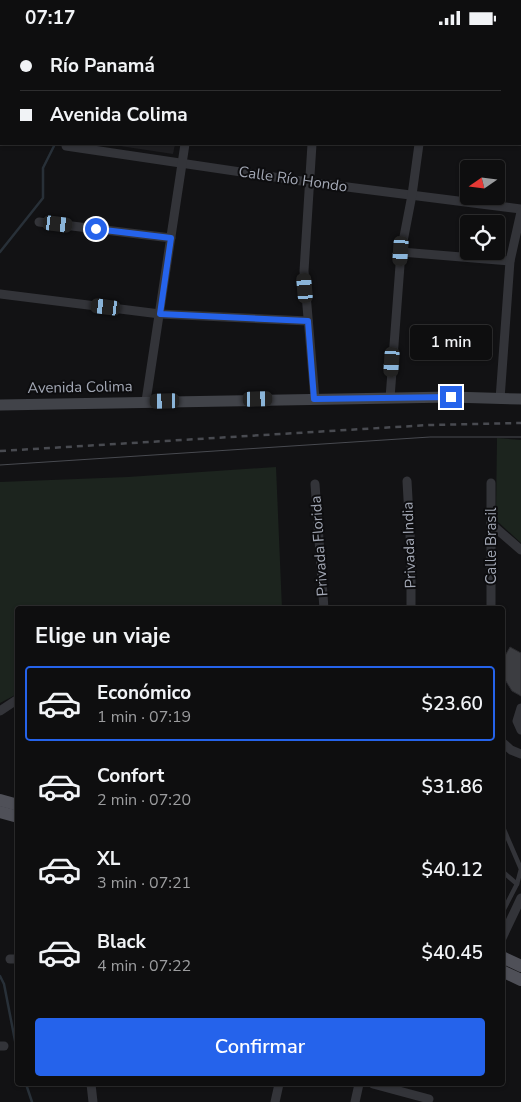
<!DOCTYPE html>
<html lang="es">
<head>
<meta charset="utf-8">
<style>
  :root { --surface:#0e0e0f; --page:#1c1c1d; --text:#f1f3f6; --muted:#9b9c9e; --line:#2e2e2f; --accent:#2563eb }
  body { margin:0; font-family:"Nunito Sans",sans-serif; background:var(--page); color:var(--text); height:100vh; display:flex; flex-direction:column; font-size:19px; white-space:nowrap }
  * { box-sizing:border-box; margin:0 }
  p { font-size:16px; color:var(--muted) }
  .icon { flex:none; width:28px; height:28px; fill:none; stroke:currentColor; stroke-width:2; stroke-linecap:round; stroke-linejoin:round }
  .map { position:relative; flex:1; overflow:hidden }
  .panel { position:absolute; left:15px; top:571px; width:490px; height:480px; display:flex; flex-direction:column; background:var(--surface); border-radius:5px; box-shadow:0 1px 4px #0004,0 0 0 1px var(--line) }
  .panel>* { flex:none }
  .hud { position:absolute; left:0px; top:0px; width:521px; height:110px; box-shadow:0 1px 4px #0004,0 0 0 1px var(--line); display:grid; align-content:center; height:110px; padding:0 20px; background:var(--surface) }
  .needle { width:32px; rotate:256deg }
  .fabs { position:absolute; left:460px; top:125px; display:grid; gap:10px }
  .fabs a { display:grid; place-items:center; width:45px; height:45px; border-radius:5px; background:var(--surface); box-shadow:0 1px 4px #0004,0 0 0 1px var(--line); font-size:25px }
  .end { position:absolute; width:22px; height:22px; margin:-11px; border:6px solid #2563eb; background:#fff; box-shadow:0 0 0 2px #fff }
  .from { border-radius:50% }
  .bubble { position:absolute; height:35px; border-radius:5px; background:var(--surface); box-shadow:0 1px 4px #0004,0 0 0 1px var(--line); font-size:16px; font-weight:600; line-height:35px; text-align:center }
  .car { position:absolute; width:15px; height:30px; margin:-15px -8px; border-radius:6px; box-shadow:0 0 4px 1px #0007; background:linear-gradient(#222 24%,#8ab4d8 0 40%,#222 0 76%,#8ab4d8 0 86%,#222 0) }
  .hud b { display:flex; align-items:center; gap:18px; height:48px; font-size:19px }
  .hud b+b { border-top:1px solid var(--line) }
  .hud i { width:12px; height:12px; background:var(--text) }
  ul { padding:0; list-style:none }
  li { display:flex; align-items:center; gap:15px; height:75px; margin:0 10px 8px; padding:0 10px; border:2px solid transparent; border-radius:5px }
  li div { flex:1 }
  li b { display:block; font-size:19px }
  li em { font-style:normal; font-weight:600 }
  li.active { border-color:var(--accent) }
  li>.icon { width:45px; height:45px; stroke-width:1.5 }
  h2 { padding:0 20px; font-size:22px; line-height:60px }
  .cta { display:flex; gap:10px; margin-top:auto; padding:10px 20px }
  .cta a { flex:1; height:58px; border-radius:5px; background:var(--accent); color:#fff; font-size:20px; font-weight:600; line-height:58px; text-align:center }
  .status { display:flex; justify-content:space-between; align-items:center; height:35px; padding:0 25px; background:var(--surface); direction:ltr }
  .status svg { height:14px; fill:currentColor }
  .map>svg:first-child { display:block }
  .built { fill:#1e1e21 }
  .green { fill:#1c241e }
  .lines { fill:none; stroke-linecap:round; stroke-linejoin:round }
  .stream { stroke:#283038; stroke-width:2.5 }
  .building { fill:#3c3d41; stroke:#2c2c30 }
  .lane { stroke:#333439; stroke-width:4.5 }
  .street { stroke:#333439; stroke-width:9 }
  .secondary { stroke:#414349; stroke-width:11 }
  .primary { stroke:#4f5058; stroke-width:12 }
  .tram { stroke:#484a50; stroke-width:1 }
  .rail { stroke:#484a50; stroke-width:2.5; stroke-dasharray:6 5; stroke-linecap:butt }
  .route { stroke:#2563eb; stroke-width:6 }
  .labels { text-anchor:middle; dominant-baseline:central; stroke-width:4; stroke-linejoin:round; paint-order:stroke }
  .street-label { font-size:15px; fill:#a3a8b5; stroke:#0d0d0f }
</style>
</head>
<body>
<div class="status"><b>07:17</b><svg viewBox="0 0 49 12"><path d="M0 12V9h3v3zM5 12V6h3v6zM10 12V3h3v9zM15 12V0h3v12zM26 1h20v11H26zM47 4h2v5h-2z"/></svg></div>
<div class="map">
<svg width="521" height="1067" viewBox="0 0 521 1067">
  <rect width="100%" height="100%" fill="#121214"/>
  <polygon class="built" points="107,109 175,109 173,119"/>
  <g class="green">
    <polygon points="497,403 521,405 521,508 496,485"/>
    <polygon points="276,432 282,574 18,574 17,659 0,668 0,447 128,442"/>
  </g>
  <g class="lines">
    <g class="stream">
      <polyline points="0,217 43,163 43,133 55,109"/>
      <polyline points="0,941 4,949 18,1021"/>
      <polyline points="26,1049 32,1067"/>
    </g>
  </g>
  <polygon class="building" points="510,612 521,618 521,661 512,656 502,640 502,626"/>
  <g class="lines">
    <g class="lane">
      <polyline points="502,790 521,834 517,849"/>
      <polyline points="502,836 517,849 502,878"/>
    </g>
    <g class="street">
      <polyline points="40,1 41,0"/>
      <polyline points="202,1 202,0"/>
      <polyline points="262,1 262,0"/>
      <polyline points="321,1 321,0"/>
      <polyline points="350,1 354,0"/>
      <polyline points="430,1 430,0"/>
      <polyline points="520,96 521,96"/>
      <polyline points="312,109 304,236 315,364"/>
      <polyline points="66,111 308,147 521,174"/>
      <polyline points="39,187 171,203"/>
      <polyline points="401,217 510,226"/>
      <polyline points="0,259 160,279 308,286"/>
      <polyline points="390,363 401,217 412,160 419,109"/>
      <polyline points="500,364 510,226 521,177"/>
      <polyline points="146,366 185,109"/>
      <polyline points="407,446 411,517 411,574"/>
      <polyline points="315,449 324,574"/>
      <polyline points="491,489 521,515"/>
      <polyline points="491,574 491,448"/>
      <polyline points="521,673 517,686 521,695"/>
      <polyline points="0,676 18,664"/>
      <polyline points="502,707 511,715 521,719"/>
      <polyline points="502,903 521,863"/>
      <polyline points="10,924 18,924"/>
      <polyline points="0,1011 4,1011"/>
      <polyline points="91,1049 93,1067"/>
      <polyline points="373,1049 429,1064"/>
      <polyline points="275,1067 279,1049"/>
      <polyline points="355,1067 359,1049"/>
    </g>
    <polyline class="secondary" points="0,370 451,362 521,364"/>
    <g class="primary">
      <polyline points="0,765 18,770"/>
      <polyline points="0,777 18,782"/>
      <polyline points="502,922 521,931"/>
      <polyline points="502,936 521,945"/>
    </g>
    <polyline class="tram" points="0,430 430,402 521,402"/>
    <polyline class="rail" points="0,416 429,390 521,388"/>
  </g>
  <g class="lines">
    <polyline class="route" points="96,194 171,203 160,279 308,286 314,364 451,362"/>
  </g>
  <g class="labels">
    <g class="street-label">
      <text transform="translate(293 144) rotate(8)">Calle Río Hondo</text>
      <text transform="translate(80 352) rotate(-1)">Avenida Colima</text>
      <text transform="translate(409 510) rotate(-92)">Privada India</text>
      <text transform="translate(319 511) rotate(-94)">Privada Florida</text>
      <text transform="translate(491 511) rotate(-90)">Calle Brasil</text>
    </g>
  </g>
</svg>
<div class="fabs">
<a><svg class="needle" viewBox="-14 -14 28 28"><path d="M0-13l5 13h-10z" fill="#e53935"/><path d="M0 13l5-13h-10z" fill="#9b9c9e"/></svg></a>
<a><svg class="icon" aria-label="locate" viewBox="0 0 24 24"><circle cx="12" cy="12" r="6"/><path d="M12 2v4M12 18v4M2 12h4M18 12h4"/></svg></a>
</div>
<i class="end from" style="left:96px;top:194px"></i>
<i class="end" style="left:451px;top:362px"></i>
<div class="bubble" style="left:410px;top:290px;width:82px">1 min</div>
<i class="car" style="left:58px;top:189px;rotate:97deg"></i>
<i class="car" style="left:401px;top:216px;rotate:184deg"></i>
<i class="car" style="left:305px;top:253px;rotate:355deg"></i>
<i class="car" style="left:106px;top:272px;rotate:277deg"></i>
<i class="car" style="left:392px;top:327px;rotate:184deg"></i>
<i class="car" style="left:258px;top:364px;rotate:89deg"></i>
<i class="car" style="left:165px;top:366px;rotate:269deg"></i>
<div class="hud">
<b><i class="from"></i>Río Panamá</b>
<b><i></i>Avenida Colima</b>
</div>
<section class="panel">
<h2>Elige un viaje</h2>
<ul>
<li class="active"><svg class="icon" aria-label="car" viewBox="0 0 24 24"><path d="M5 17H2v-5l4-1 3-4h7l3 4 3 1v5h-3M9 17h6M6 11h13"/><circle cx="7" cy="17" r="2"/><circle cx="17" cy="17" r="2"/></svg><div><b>Económico</b><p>1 min · 07:19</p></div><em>$23.60</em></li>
<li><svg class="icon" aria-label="car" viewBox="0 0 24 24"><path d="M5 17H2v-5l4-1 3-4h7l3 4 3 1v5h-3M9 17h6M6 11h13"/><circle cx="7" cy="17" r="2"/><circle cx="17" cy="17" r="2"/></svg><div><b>Confort</b><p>2 min · 07:20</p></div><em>$31.86</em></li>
<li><svg class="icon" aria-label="car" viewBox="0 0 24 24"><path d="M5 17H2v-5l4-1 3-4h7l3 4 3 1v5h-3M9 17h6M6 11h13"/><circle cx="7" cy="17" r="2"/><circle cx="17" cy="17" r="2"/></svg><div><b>XL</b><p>3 min · 07:21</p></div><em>$40.12</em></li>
<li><svg class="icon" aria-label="car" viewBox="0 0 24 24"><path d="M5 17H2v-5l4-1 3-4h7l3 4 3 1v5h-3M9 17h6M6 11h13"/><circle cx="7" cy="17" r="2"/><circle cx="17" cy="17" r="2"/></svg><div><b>Black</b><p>4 min · 07:22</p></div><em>$40.45</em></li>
</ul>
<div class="cta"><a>Confirmar</a></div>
</section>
</div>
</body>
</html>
